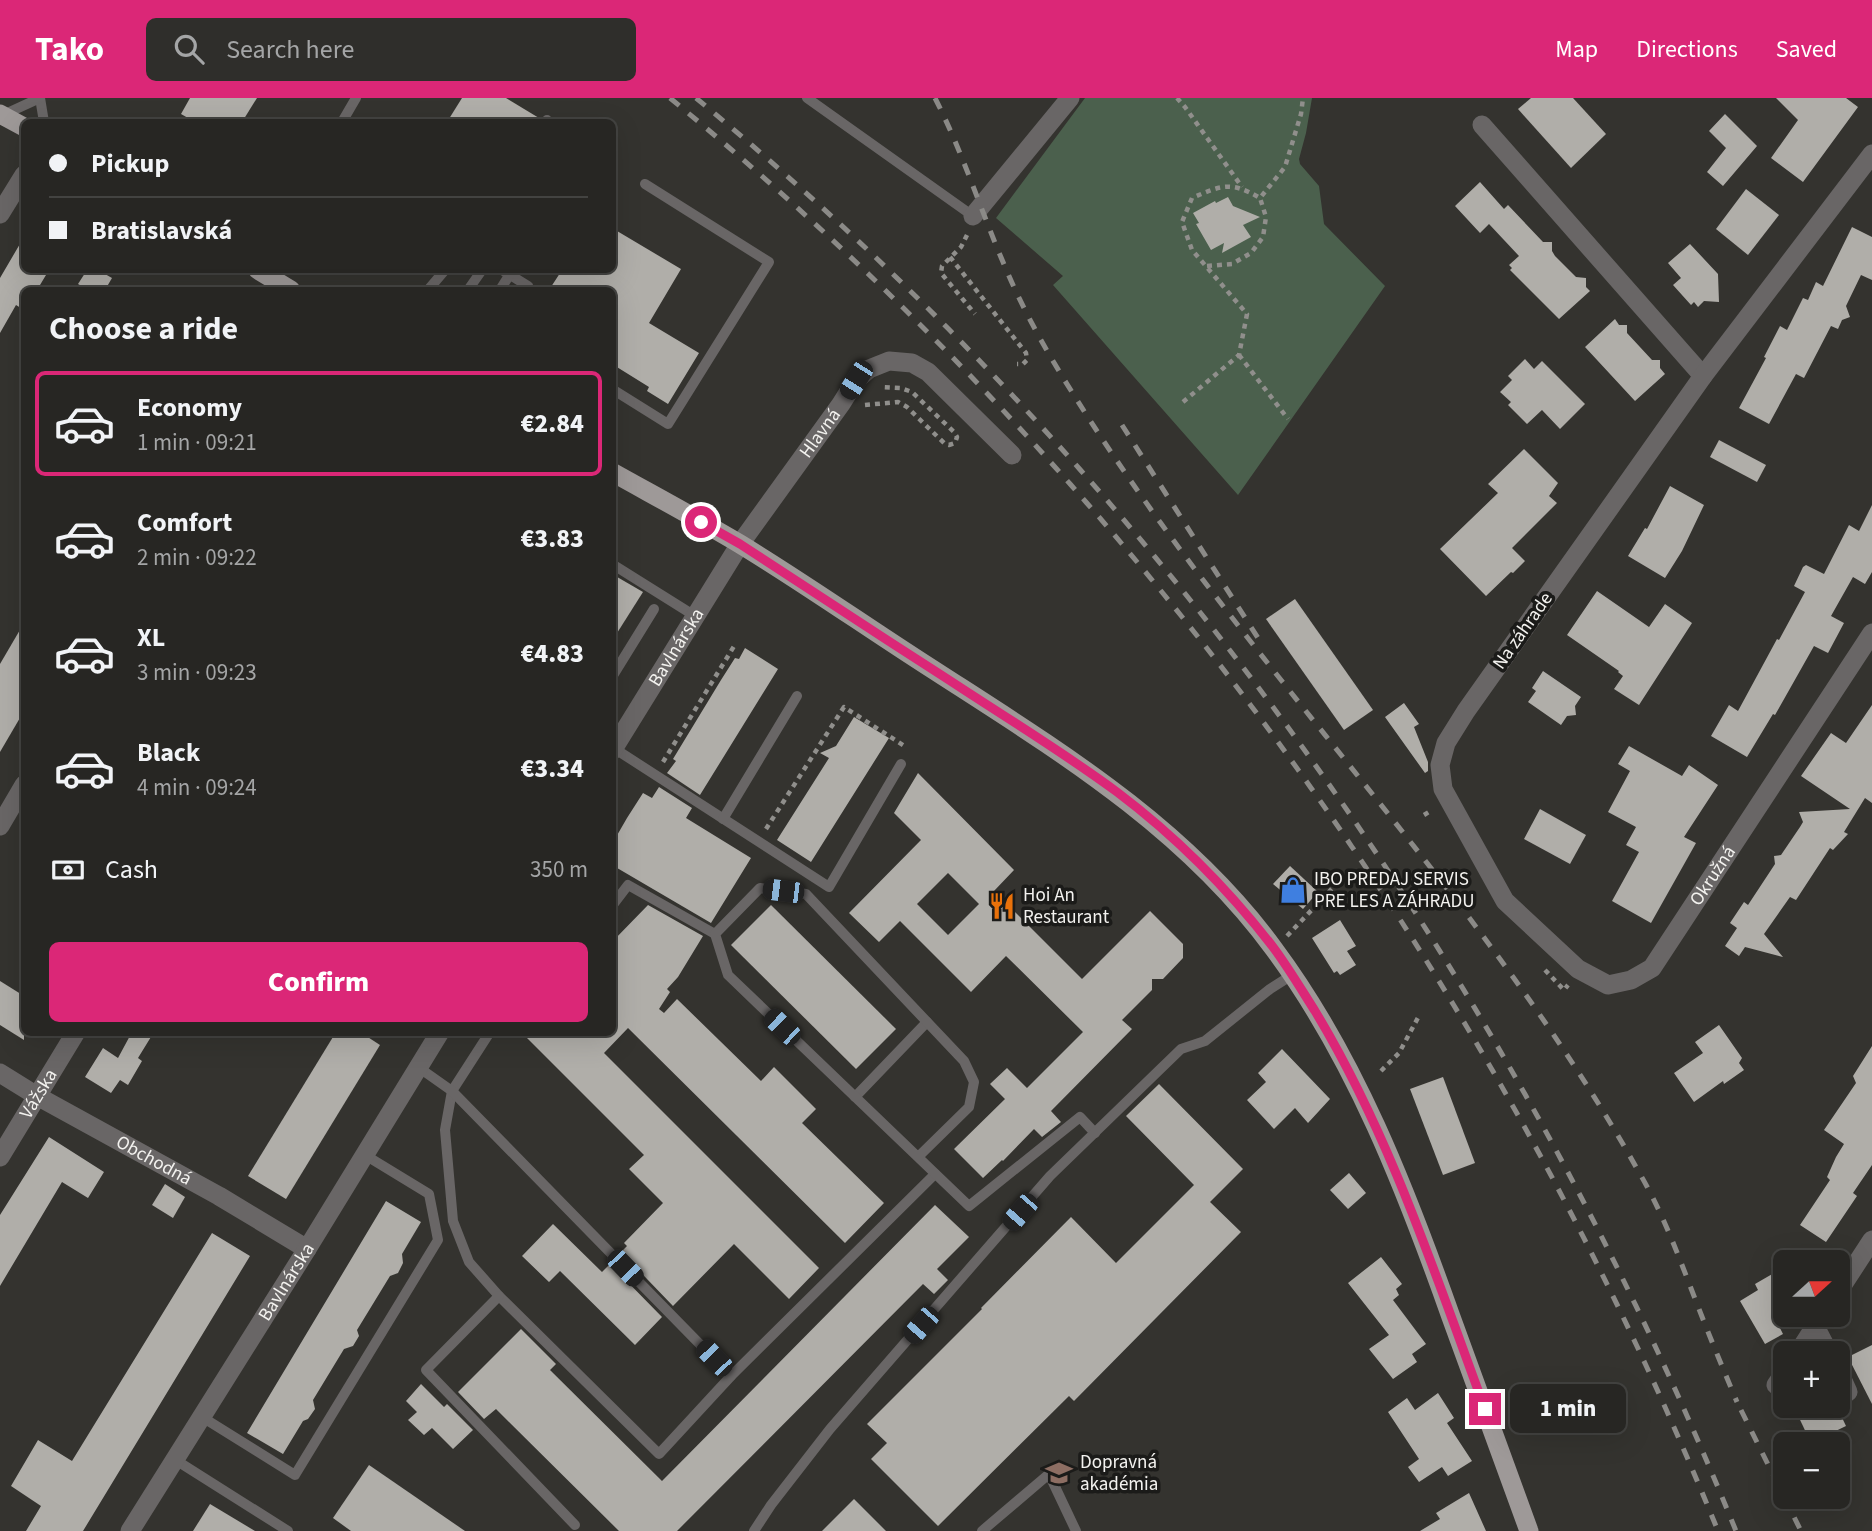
<!DOCTYPE html>
<html lang="en">
<head>
<meta charset="utf-8">
<style>
  :root { --surface:#272623; --page:#2f2e2b; --text:#f1f3f6; --muted:#a4a5a6; --line:#434341; --accent:#db2777 }
  body { margin:0; font-family:"Source Sans 3",sans-serif; background:var(--page); color:var(--text); height:100vh; display:flex; flex-direction:column; font-size:26px; white-space:nowrap }
  * { box-sizing:border-box; margin:0 }
  p { font-size:23px; color:var(--muted) }
  .icon { flex:none; width:38px; height:38px; fill:none; stroke:currentColor; stroke-width:2; stroke-linecap:round; stroke-linejoin:round }
  .map { position:relative; flex:1; overflow:hidden }
  .panel { position:absolute; left:21px; top:189px; width:595px; height:749px; display:flex; flex-direction:column; background:var(--surface); border-radius:10px; box-shadow:0 7px 28px #0002,0 0 0 2px var(--line) }
  .panel>* { flex:none }
  .top-card { position:absolute; left:21px; top:21px; width:595px; height:154px; border-radius:10px; box-shadow:0 7px 28px #0002,0 0 0 2px var(--line); display:grid; align-content:center; height:154px; padding:0 28px; background:var(--surface) }
  .needle { width:46px; rotate:69deg }
  .fabs { position:absolute; left:1773px; top:1152px; display:grid; gap:14px }
  .fabs a { display:grid; place-items:center; width:77px; height:77px; border-radius:10px; background:var(--surface); box-shadow:0 7px 28px #0002,0 0 0 2px var(--line); font-size:35px }
  .end { position:absolute; width:32px; height:32px; margin:-16px; border:9px solid #db2777; background:#fff; box-shadow:0 0 0 4px #fff }
  .from { border-radius:50% }
  .bubble { position:absolute; height:49px; border-radius:10px; background:var(--surface); box-shadow:0 7px 28px #0002,0 0 0 2px var(--line); font-size:23px; font-weight:800; line-height:49px; text-align:center }
  .car { position:absolute; width:21px; height:42px; margin:-21px -10px; border-radius:9px; box-shadow:0 0 5px 2px #0007; background:linear-gradient(#222 24%,#8ab4d8 0 40%,#222 0 76%,#8ab4d8 0 86%,#222 0) }
  .top-card b { display:flex; align-items:center; gap:24px; height:66px; font-size:26px }
  .top-card b+b { border-top:2px solid var(--line) }
  .top-card i { width:18px; height:18px; background:var(--text) }
  ul { padding:0; list-style:none }
  li { display:flex; align-items:center; gap:21px; height:105px; margin:0 14px 10px; padding:0 14px; border:4px solid transparent; border-radius:10px }
  li div { flex:1 }
  li b { display:block; font-size:26px }
  li em { font-style:normal; font-weight:800 }
  li.selected { border-color:var(--accent) }
  li>.icon { width:63px; height:63px; stroke-width:1.5 }
  h2 { padding:0 28px; font-size:32px; line-height:84px }
  .pay { display:flex; align-items:center; gap:18px; height:77px; padding:0 28px; font-size:26px }
  .pay p { margin-inline-start:auto }
  .primary-button { display:flex; gap:14px; margin-top:auto; padding:14px 28px }
  .primary-button a { flex:1; height:80px; border-radius:10px; background:var(--accent); color:#fff; font-size:28px; font-weight:800; line-height:80px; text-align:center }
  header { display:flex; align-items:center; gap:42px; box-sizing:border-box; height:98px; padding:0 35px; background:var(--accent); color:#fff }
  header strong { font-size:33px }
  nav { display:flex; gap:38px; margin-inline-start:auto; font-size:24px }
  .search { width:490px; height:63px; background:var(--page); display:flex; align-items:center; gap:18px; box-sizing:border-box; padding:0 24px; border-radius:10px; color:var(--muted); font-size:26px }
  .map>svg:first-child { display:block }
  .green { fill:#4b604d }
  .building { fill:#b0aea9; fill-rule:evenodd }
  .lines { fill:none; stroke-linecap:round; stroke-linejoin:round }
  .path { stroke:#908f8c; stroke-width:4.5; stroke-dasharray:5 5; stroke-linecap:butt }
  .service { stroke:#696666; stroke-width:10 }
  .minor { stroke:#696666; stroke-width:19 }
  .tertiary { stroke:#696666; stroke-width:19 }
  .primary { stroke:#9e9998; stroke-width:19 }
  .rail { stroke:#8b8a87; stroke-width:5; stroke-dasharray:12 12; stroke-linecap:butt }
  .route { stroke:#db2777; stroke-width:9 }
  .labels { text-anchor:middle; dominant-baseline:central; stroke-width:7; stroke-linejoin:round; paint-order:stroke }
  .street-label { font-size:19px; fill:#f3f2ef; stroke:#1b1b19 }
  .poi-label { font-size:19px; fill:#f3f2ef; stroke:#1b1b19; text-anchor:start }
</style>
</head>
<body>
<header>
<strong>Tako</strong>
<div class="search"><svg class="icon" aria-label="search" viewBox="0 0 24 24"><circle cx="10" cy="10" r="6"/><path d="M15 15l6 6"/></svg>Search here</div>
<nav><a>Map</a><a>Directions</a><a>Saved</a></nav>
</header>
<div class="map">
<svg width="1872" height="1433" viewBox="0 0 1872 1433">
  <rect width="100%" height="100%" fill="#34332f"/>
  <polygon class="green" points="1085,0 1312,0 1306,35 1299,61 1300,66 1319,88 1324,126 1385,188 1238,397 1053,187 1063,178 996,120"/>
  <g class="building">
    <polygon points="190,0 257,0 242,24 195,24 181,16"/>
    <polygon points="462,0 506,0 539,20 537,24 447,24"/>
    <polygon points="1531,0 1573,0 1606,36 1571,70 1518,11"/>
    <polygon points="1776,0 1846,0 1858,9 1803,84 1771,60 1798,22"/>
    <polygon points="1725,16 1757,48 1723,88 1707,74 1726,50 1709,33"/>
    <polygon points="1480,84 1504,111 1508,107 1543,144 1552,144 1552,153 1555,158 1576,179 1586,180 1586,189 1590,193 1559,221 1510,172 1512,170 1509,167 1519,158 1489,126 1480,135 1455,108"/>
    <polygon points="1746,91 1779,117 1748,157 1716,131"/>
    <polygon points="1228,99 1233,108 1260,119 1243,127 1251,139 1222,155 1224,145 1211,152 1196,126 1199,125 1193,115 1215,103 1216,105"/>
    <polygon points="1852,129 1872,139 1872,182 1861,177 1846,208 1850,219 1842,222 1838,231 1831,228 1804,280 1796,276 1769,326 1739,310 1766,260 1764,259 1780,228 1787,232 1803,200 1808,202 1816,184 1823,188"/>
    <polygon points="612,130 681,171 649,225 699,255 668,306 647,293 649,289 612,266 612,192 549,192 562,172 612,172"/>
    <polygon points="24,139 24,172 49,172 37,192 24,192 24,212 16,207 0,235 0,180"/>
    <polygon points="1690,146 1718,176 1719,204 1704,203 1698,209 1694,204 1691,207 1673,187 1681,180 1668,165"/>
    <polygon points="87,172 98,172 112,180 105,192 88,192 78,186"/>
    <polygon points="1615,221 1619,227 1627,227 1627,235 1652,262 1660,262 1660,270 1665,276 1635,303 1585,249"/>
    <polygon points="1525,261 1534,271 1542,263 1585,306 1560,331 1542,312 1527,326 1508,307 1511,304 1500,294 1512,282 1508,278"/>
    <polygon points="1719,342 1766,367 1757,384 1710,359"/>
    <polygon points="1524,351 1558,385 1549,398 1557,405 1512,450 1525,463 1513,475 1511,474 1486,498 1440,451 1498,395 1488,386"/>
    <polygon points="1670,388 1704,407 1682,453 1665,480 1628,458 1645,430 1647,431"/>
    <polygon points="1872,407 1872,474 1865,486 1853,479 1831,518 1844,525 1828,555 1814,548 1775,617 1773,616 1747,659 1711,638 1729,607 1738,613 1777,541 1779,542 1805,494 1794,488 1803,469 1806,467 1824,476 1849,427 1859,433"/>
    <polygon points="612,476 643,494 612,543"/>
    <polygon points="1597,493 1649,529 1665,506 1692,525 1639,607 1614,591 1623,578 1618,574 1619,573 1567,537"/>
    <polygon points="1295,501 1373,612 1344,632 1266,521"/>
    <polygon points="24,525 24,613 0,654 0,566"/>
    <polygon points="745,550 778,571 700,697 667,675 676,663 673,661 721,582 735,560 739,561"/>
    <polygon points="1543,573 1581,599 1575,608 1576,617 1567,618 1561,627 1528,604 1536,593 1532,590"/>
    <polygon points="1404,605 1419,626 1414,629 1428,664 1428,673 1425,675 1385,619"/>
    <polygon points="1872,607 1872,705 1865,700 1844,734 1848,736 1833,752 1830,750 1796,802 1790,799 1764,836 1783,859 1745,849 1739,858 1725,848 1737,830 1730,825 1744,804 1748,807 1775,766 1774,758 1781,757 1800,729 1803,724 1799,714 1850,711 1801,678 1831,635 1846,645"/>
    <polygon points="854,619 889,640 811,764 777,742 829,660 820,655 836,648"/>
    <polygon points="1629,648 1682,678 1689,667 1718,687 1684,739 1696,745 1651,825 1612,803 1639,754 1626,747 1636,729 1608,714 1630,673 1618,666"/>
    <path d="M 918,675 L 1014,772 L 994,793 L 1082,881 L 1150,813 L 1183,846 L 1183,860 L 1163,881 L 1152,881 L 1152,892 L 1122,922 L 1132,931 L 1051,1013 L 1061,1024 L 1042,1039 L 1034,1031 L 1003,1063 L 1002,1062 L 983,1080 L 954,1051 L 1005,1001 L 990,986 L 1007,970 L 1027,990 L 1083,934 L 1006,858 L 971,894 L 900,823 L 879,844 L 849,815 L 921,742 L 894,715 ZM 948,775 L 979,806 L 948,837 L 917,806 Z"/>
    <polygon points="659,689 692,710 686,720 751,760 711,825 612,767 612,746 627,720 643,695 652,700"/>
    <polygon points="1540,711 1586,737 1570,766 1524,741"/>
    <polygon points="1290,768 1318,794 1303,811 1273,786"/>
    <polygon points="648,807 703,838 678,879 667,891 670,894 659,911 664,915 677,901 761,983 774,969 816,1011 802,1025 884,1105 845,1145 628,930 604,955 819,1170 789,1201 734,1146 673,1208 621,1154 627,1148 624,1145 663,1105 629,1071 644,1057 521,934 612,934 612,844"/>
    <polygon points="771,807 896,931 856,971 731,847"/>
    <polygon points="1340,822 1356,848 1347,853 1356,867 1340,877 1337,873 1334,875 1312,840"/>
    <polygon points="0,883 24,898 24,942 0,927"/>
    <polygon points="1719,927 1742,960 1739,965 1744,972 1724,986 1723,983 1694,1004 1674,975 1703,955 1695,944"/>
    <polygon points="132,934 154,934 138,960 142,963 128,987 120,982 111,995 85,979 103,950 118,960"/>
    <polygon points="336,934 360,934 380,947 286,1101 248,1078"/>
    <polygon points="1872,948 1872,1067 1853,1095 1857,1098 1826,1144 1800,1127 1830,1082 1827,1079 1836,1059 1844,1046 1824,1032 1856,985 1853,978"/>
    <polygon points="1282,951 1330,1001 1308,1025 1295,1010 1274,1031 1247,1002 1266,984 1258,975"/>
    <polygon points="1443,979 1475,1065 1443,1077 1410,991"/>
    <polygon points="1159,986 1243,1071 1210,1104 1241,1134 1074,1303 1069,1298 938,1428 871,1361 887,1345 867,1326 982,1211 981,1210 1071,1119 1116,1165 1194,1087 1126,1018"/>
    <polygon points="49,1039 104,1074 88,1100 62,1084 0,1188 0,1117"/>
    <polygon points="1349,1075 1366,1095 1348,1111 1330,1092"/>
    <polygon points="165,1086 185,1099 173,1120 152,1107"/>
    <polygon points="386,1103 421,1124 402,1156 403,1165 398,1175 390,1178 357,1232 359,1238 353,1248 344,1251 313,1302 315,1311 308,1321 303,1323 283,1356 247,1335"/>
    <polygon points="935,1107 969,1139 937,1171 948,1182 934,1196 923,1186 677,1433 619,1433 496,1311 484,1321 458,1294 521,1231 556,1266 550,1272 662,1383"/>
    <polygon points="553,1126 602,1174 610,1166 662,1219 635,1247 560,1173 549,1184 522,1158"/>
    <polygon points="212,1135 250,1158 83,1433 26,1433 41,1408 11,1388 38,1342 72,1363"/>
    <polygon points="1381,1159 1402,1186 1396,1191 1399,1197 1393,1202 1426,1246 1412,1256 1417,1264 1393,1281 1369,1251 1389,1237 1348,1185"/>
    <polygon points="1774,1175 1785,1195 1785,1227 1780,1230 1783,1236 1765,1246 1740,1203 1758,1192 1755,1186"/>
    <polygon points="1872,1247 1872,1306 1848,1259"/>
    <polygon points="421,1286 444,1309 447,1306 473,1332 453,1351 432,1330 424,1337 408,1322 417,1314 406,1303"/>
    <polygon points="1438,1295 1454,1320 1447,1325 1472,1363 1448,1378 1442,1369 1419,1384 1408,1369 1419,1361 1388,1314 1407,1300 1415,1312"/>
    <polygon points="1793,1307 1836,1307 1846,1328 1811,1345"/>
    <polygon points="369,1367 465,1433 351,1433 333,1420"/>
    <polygon points="1469,1395 1486,1433 1420,1433 1440,1421 1436,1415"/>
    <polygon points="854,1401 886,1433 822,1433"/>
    <polygon points="210,1406 255,1433 193,1433"/>
  </g>
  <g class="lines">
    <g class="path">
      <polyline points="1177,0 1185,9 1242,89"/>
      <polyline points="967,137 961,149 942,168 941,175 975,216"/>
      <polyline points="950,159 1026,255 1027,262 1023,266 1017,266"/>
      <polyline points="1207,168 1232,166 1251,155 1263,139 1266,119 1260,100"/>
      <polyline points="1239,257 1288,321"/>
      <path d="M 1183,304 L 1239,257 L 1247,216 L 1192,152 L 1182,124 L 1192,100 C 1222,87 1231,83 1260,100 L 1285,69 L 1301,16 L 1303,0"/>
      <polyline points="865,307 898,304 907,309 945,346 949,347 955,345 957,339 954,334 912,294 901,290 882,289"/>
      <polyline points="663,664 736,545"/>
      <polyline points="1424,717 1432,712"/>
      <polyline points="766,731 844,609 906,649"/>
      <polyline points="1287,838 1342,780"/>
      <polyline points="1545,872 1564,892 1568,887"/>
      <polyline points="1381,973 1399,955 1420,916"/>
    </g>
    <g class="service">
      <polyline points="40,0 44,24"/>
      <polyline points="807,0 973,118"/>
      <polyline points="3,17 40,0"/>
      <polyline points="342,24 356,0"/>
      <polyline points="545,24 547,22"/>
      <polyline points="502,172 528,188 526,192"/>
      <polyline points="428,192 445,172"/>
      <polyline points="468,192 482,172"/>
      <polyline points="500,192 510,176"/>
      <polyline points="612,291 668,326 769,164 645,86"/>
      <polyline points="612,466 695,518"/>
      <polyline points="612,579 654,511"/>
      <polyline points="612,649 829,789 901,666"/>
      <polyline points="723,721 797,598"/>
      <polyline points="612,808 628,787 715,836"/>
      <polyline points="490,934 452,993 445,1032 453,1123 469,1164 499,1198 659,1356 731,1278 935,1076"/>
      <polyline points="418,969 452,993 731,1278"/>
      <polyline points="855,999 927,924"/>
      <polyline points="918,1059 969,1009 974,984 964,963 806,796 760,790 715,836 728,877 969,1108 1080,1019 1095,1035"/>
      <polyline points="499,1198 426,1272 575,1427"/>
      <polyline points="202,1319 295,1377 438,1142 429,1096 365,1057"/>
      <polyline points="174,1361 288,1433"/>
      <polyline points="754,1433 771,1407 830,1331 1050,1078 1181,951 1205,943 1270,891 1292,877"/>
      <polyline points="982,1433 1049,1376 1076,1433"/>
    </g>
    <g class="minor">
      <polyline points="1482,27 1703,278"/>
      <path id="s1" d="M 1872,56 L 1703,278 L 1466,613 L 1446,645 L 1440,667 L 1443,691 L 1505,803 L 1578,871 L 1608,887 L 1631,882 L 1652,870 L 1872,535"/>
      <polyline points="0,116 24,77"/>
      <path id="s2" d="M 612,653 L 740,446 L 841,306 L 856,282 L 869,271 L 889,263 L 912,265 L 928,274 L 1012,357"/>
      <polyline points="0,728 24,687"/>
      <path id="s3" d="M 0,975 L 37,998 L 219,1098 L 307,1151"/>
      <path id="s4" d="M 0,1059 L 76,934"/>
      <polyline points="1838,1194 1872,1142"/>
      <polyline points="1815,1228 1829,1255"/>
      <polyline points="1798,1255 1823,1216"/>
      <polyline points="1838,1272 1848,1294"/>
      <polyline points="1776,1287 1785,1274"/>
      <path id="s5" d="M 130,1433 L 307,1151 L 440,934"/>
    </g>
    <polyline class="tertiary" points="973,118 1070,0"/>
    <g class="primary">
      <polyline points="0,16 24,29"/>
      <polyline points="258,172 291,192"/>
      <path d="M 612,374 C 655,398 698,421 740,446 C 809,488 875,535 943,578 C 1064,656 1187,732 1274,851 C 1355,960 1406,1092 1451,1219 C 1477,1291 1503,1362 1529,1433"/>
    </g>
    <g class="rail">
      <path d="M 670,0 C 1133,380 1493,879 1718,1433"/>
      <path d="M 696,0 C 1156,380 1512,881 1736,1433"/>
      <path d="M 935,0 C 962,53 980,110 1003,164 C 1022,210 1046,253 1072,294 C 1243,568 1482,793 1640,1076 C 1665,1119 1681,1165 1699,1211 C 1711,1242 1724,1273 1737,1304"/>
      <polyline points="1122,327 1258,540"/>
      <polyline points="1741,1312 1801,1433"/>
    </g>
  </g>
  <g class="lines">
    <path class="route" d="M 701,424 L 740,446 C 809,491 879,537 949,582 C 1005,619 1063,654 1117,694 C 1174,737 1229,792 1273,849 C 1288,869 1301,891 1315,913 C 1390,1037 1435,1176 1485,1311"/>
  </g>
  <defs>
    <symbol id="shop-bare" viewBox="-9 -9 18 18"><path d="M-5-2.5h2.3a2.7 3.5 0 0 1 5.4 0H5L5.5 6h-11ZM-1.5-2.5h3a1.5 2.3 0 0 0-3 0Z" fill="#3f7fe0" stroke="#1b1b19" stroke-width="2.5" paint-order="stroke"/></symbol>
    <symbol id="restaurant-bare" viewBox="-9 -9 18 18"><path d="M-5-6h1v4h1v-4h1v4h1v-4h1v5L-1.5 .5V6h-2V.5L-5-1ZM5-6V6H3V1.5H1.5Q1.5-4 5-6Z" fill="#e8710a" stroke="#1b1b19" stroke-width="2.5" paint-order="stroke"/></symbol>
    <symbol id="school-bare" viewBox="-9 -9 18 18"><path d="M0-5L7-2L0 1L-7-2ZM-4 1L0 2.5L4 1V4Q0 6-4 4Z" fill="#8d6e63" stroke="#1b1b19" stroke-width="2.5" paint-order="stroke"/></symbol>
  </defs>
  <g fill-rule="evenodd">
    <use href="#shop-bare" x="1274" y="773" width="38" height="38"/>
    <use href="#restaurant-bare" x="983" y="789" width="38" height="38"/>
    <use href="#school-bare" x="1040" y="1356" width="38" height="38"/>
  </g>
  <g class="labels">
    <g class="street-label">
      <text stroke="none"><textPath href="#s2" startOffset="380">Hlavná</textPath></text>
      <text transform="translate(1523 533) rotate(-55)">Na záhrade</text>
      <text stroke="none"><textPath href="#s2" startOffset="122">Bavlnárska</textPath></text>
      <text stroke="none"><textPath href="#s1" startOffset="1194">Okružná</textPath></text>
      <text stroke="none"><textPath href="#s4" startOffset="74">Vážska</textPath></text>
      <text stroke="none"><textPath href="#s3" startOffset="177">Obchodná</textPath></text>
      <text stroke="none"><textPath href="#s5" startOffset="294">Bavlnárska</textPath></text>
    </g>
    <g class="poi-label">
      <text x="1314" y="781">IBO PREDAJ SERVIS<tspan x="1314" dy="22">PRE LES A ZÁHRADU</tspan></text>
      <text x="1023" y="797">Hoi An<tspan x="1023" dy="22">Restaurant</tspan></text>
      <text x="1080" y="1364">Dopravná<tspan x="1080" dy="22">akadémia</tspan></text>
    </g>
  </g>
</svg>
<div class="fabs">
<a><svg class="needle" viewBox="-14 -14 28 28"><path d="M0-13l5 13h-10z" fill="#e53935"/><path d="M0 13l5-13h-10z" fill="#a4a5a6"/></svg></a>
<a>+</a>
<a>−</a>
</div>
<i class="end from" style="left:701px;top:424px"></i>
<i class="end" style="left:1485px;top:1311px"></i>
<div class="bubble" style="left:1510px;top:1286px;width:116px">1 min</div>
<i class="car" style="left:856px;top:282px;rotate:212deg"></i>
<i class="car" style="left:783px;top:793px;rotate:277deg"></i>
<i class="car" style="left:782px;top:929px;rotate:314deg"></i>
<i class="car" style="left:1020px;top:1114px;rotate:221deg"></i>
<i class="car" style="left:625px;top:1170px;rotate:136deg"></i>
<i class="car" style="left:921px;top:1227px;rotate:221deg"></i>
<i class="car" style="left:714px;top:1260px;rotate:316deg"></i>
<div class="top-card">
<b><i class="from"></i>Pickup</b>
<b><i></i>Bratislavská</b>
</div>
<section class="panel">
<h2>Choose a ride</h2>
<ul>
<li class="selected"><svg class="icon" aria-label="car" viewBox="0 0 24 24"><path d="M5 17H2v-5l4-1 3-4h7l3 4 3 1v5h-3M9 17h6M6 11h13"/><circle cx="7" cy="17" r="2"/><circle cx="17" cy="17" r="2"/></svg><div><b>Economy</b><p>1 min · 09:21</p></div><em>€2.84</em></li>
<li><svg class="icon" aria-label="car" viewBox="0 0 24 24"><path d="M5 17H2v-5l4-1 3-4h7l3 4 3 1v5h-3M9 17h6M6 11h13"/><circle cx="7" cy="17" r="2"/><circle cx="17" cy="17" r="2"/></svg><div><b>Comfort</b><p>2 min · 09:22</p></div><em>€3.83</em></li>
<li><svg class="icon" aria-label="car" viewBox="0 0 24 24"><path d="M5 17H2v-5l4-1 3-4h7l3 4 3 1v5h-3M9 17h6M6 11h13"/><circle cx="7" cy="17" r="2"/><circle cx="17" cy="17" r="2"/></svg><div><b>XL</b><p>3 min · 09:23</p></div><em>€4.83</em></li>
<li><svg class="icon" aria-label="car" viewBox="0 0 24 24"><path d="M5 17H2v-5l4-1 3-4h7l3 4 3 1v5h-3M9 17h6M6 11h13"/><circle cx="7" cy="17" r="2"/><circle cx="17" cy="17" r="2"/></svg><div><b>Black</b><p>4 min · 09:24</p></div><em>€3.34</em></li>
</ul>
<div class="pay"><svg class="icon" aria-label="cash" viewBox="0 0 24 24"><path d="M3 7h18v10H3z"/><circle cx="12" cy="12" r="2"/></svg>Cash<p>350 m</p></div>
<div class="primary-button"><a>Confirm</a></div>
</section>
</div>
</body>
</html>
